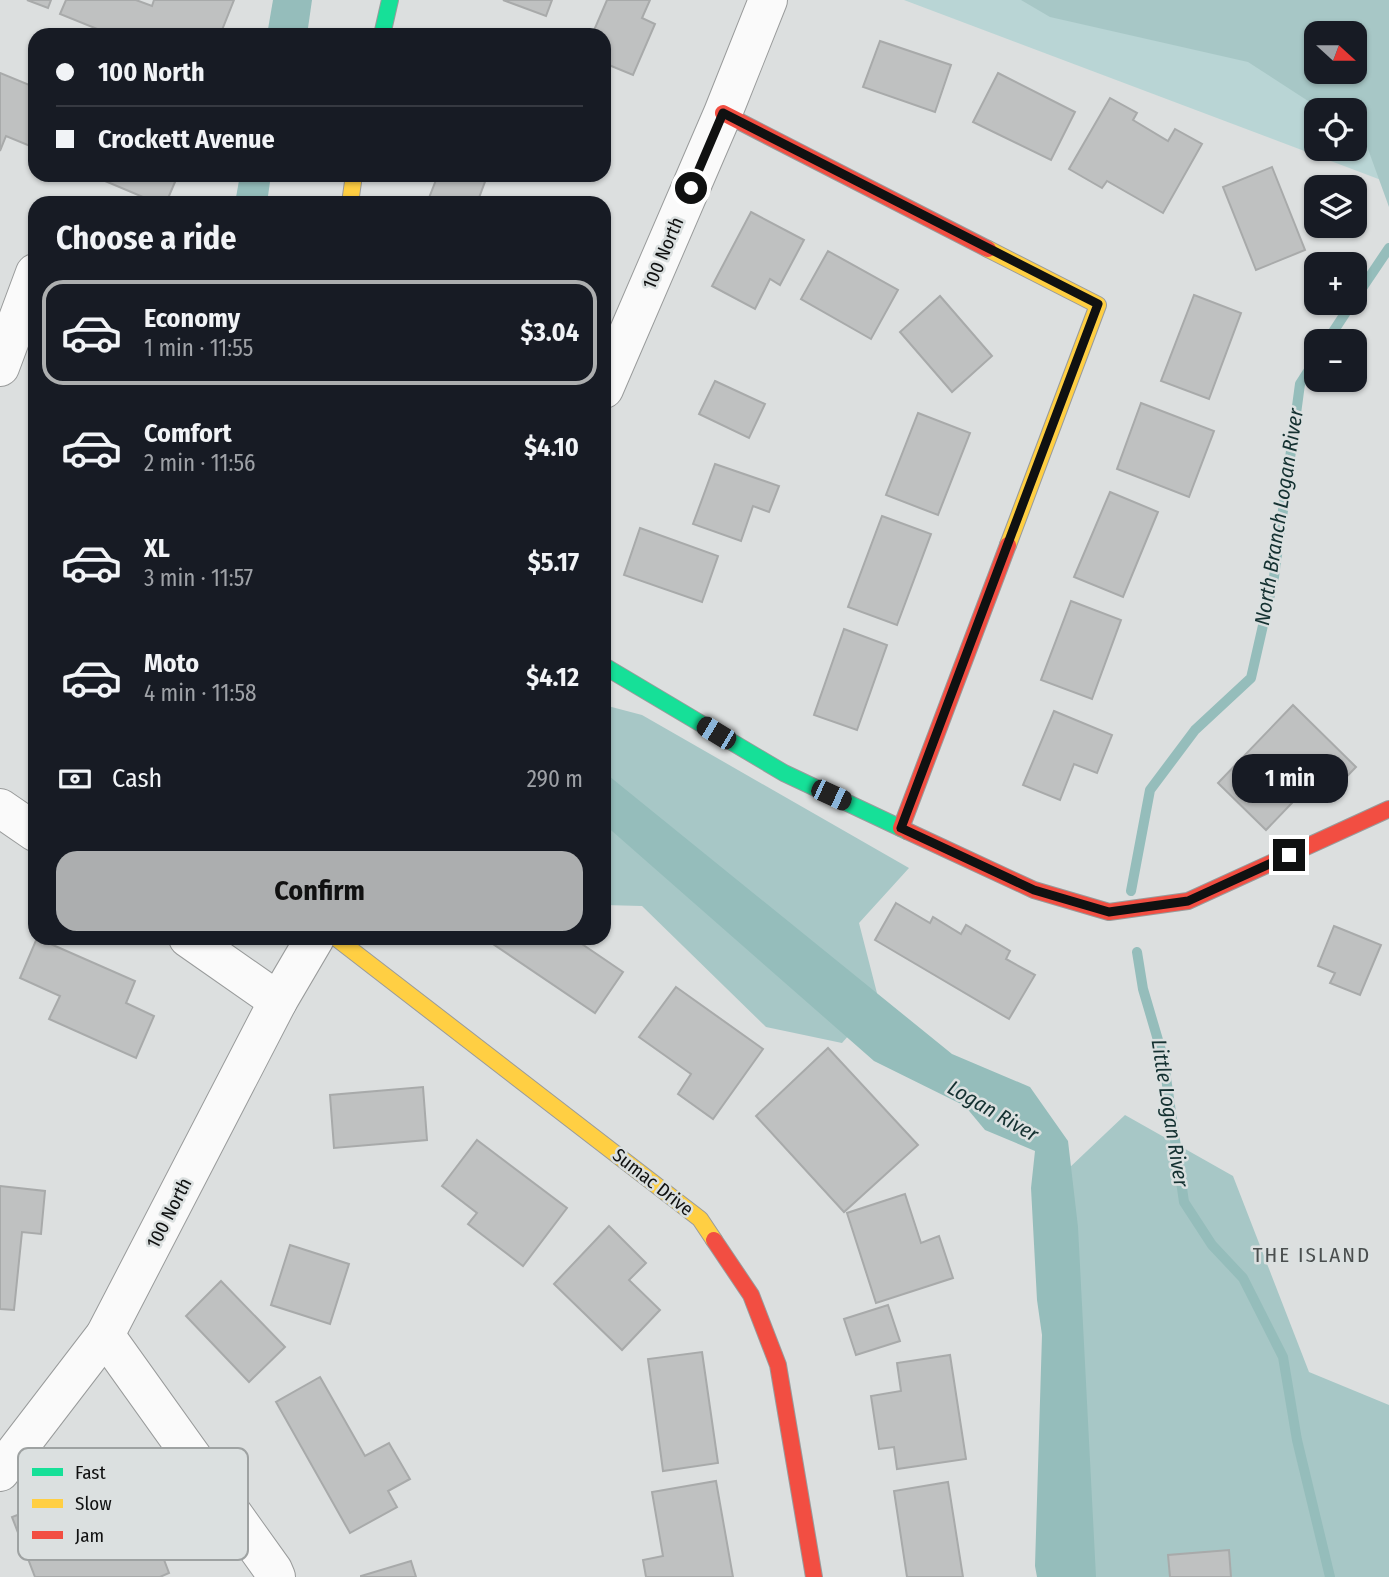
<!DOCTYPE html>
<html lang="en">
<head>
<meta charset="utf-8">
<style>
  :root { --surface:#171b24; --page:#20242c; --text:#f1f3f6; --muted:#9ea1a6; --line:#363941; --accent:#acaeaf }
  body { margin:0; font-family:"Fira Sans Condensed",sans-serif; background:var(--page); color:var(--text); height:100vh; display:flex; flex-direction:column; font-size:26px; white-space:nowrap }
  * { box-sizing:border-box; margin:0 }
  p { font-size:23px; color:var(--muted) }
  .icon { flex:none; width:38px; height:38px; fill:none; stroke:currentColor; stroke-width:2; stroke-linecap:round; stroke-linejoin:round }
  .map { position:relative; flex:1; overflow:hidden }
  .sheet { position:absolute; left:28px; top:196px; width:583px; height:749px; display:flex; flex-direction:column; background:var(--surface); border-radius:21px; box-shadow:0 2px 5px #0004 }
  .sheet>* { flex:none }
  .guide { position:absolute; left:28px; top:28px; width:583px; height:154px; border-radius:21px; box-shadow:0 2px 5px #0004; display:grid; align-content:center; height:154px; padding:0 28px; background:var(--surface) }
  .needle { width:46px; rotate:111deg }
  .buttons { position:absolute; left:1304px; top:21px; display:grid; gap:14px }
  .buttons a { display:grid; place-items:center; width:63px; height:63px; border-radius:14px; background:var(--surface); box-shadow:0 2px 5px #0004; font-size:35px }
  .end { position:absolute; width:32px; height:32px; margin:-16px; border:9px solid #101111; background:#fff; box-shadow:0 0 0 4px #fff }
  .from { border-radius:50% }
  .bubble { position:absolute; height:49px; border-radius:21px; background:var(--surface); box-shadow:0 2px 5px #0004; font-size:23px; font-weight:700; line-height:49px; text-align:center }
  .car { position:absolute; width:21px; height:42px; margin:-21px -10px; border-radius:9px; box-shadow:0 0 5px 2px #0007; background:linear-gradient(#222 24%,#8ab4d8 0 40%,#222 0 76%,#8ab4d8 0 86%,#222 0) }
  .guide b { display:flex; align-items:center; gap:24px; height:66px; font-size:26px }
  .guide b+b { border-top:2px solid var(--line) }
  .guide i { width:18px; height:18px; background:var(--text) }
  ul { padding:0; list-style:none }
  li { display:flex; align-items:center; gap:21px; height:105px; margin:0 14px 10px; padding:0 14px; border:4px solid transparent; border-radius:21px }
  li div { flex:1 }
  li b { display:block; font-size:26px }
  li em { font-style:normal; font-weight:700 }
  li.current { border-color:var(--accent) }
  li>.icon { width:63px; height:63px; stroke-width:1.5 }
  h2 { padding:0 28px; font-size:32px; line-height:84px }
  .pay { display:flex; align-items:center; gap:18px; height:77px; padding:0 28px; font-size:26px }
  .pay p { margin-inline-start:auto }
  .primary-button { display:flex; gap:14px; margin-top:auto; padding:14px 28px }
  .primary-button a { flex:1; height:80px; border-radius:21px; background:var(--accent); color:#111; font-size:28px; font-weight:700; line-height:80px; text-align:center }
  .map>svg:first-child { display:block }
  .green { fill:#b9d5d5; fill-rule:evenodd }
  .forest { fill:#a7c7c6; fill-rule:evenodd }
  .water { fill:#95bdbb }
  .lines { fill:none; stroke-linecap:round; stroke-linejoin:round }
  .stream { stroke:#95bdbb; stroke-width:10 }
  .building { fill:#bfc1c1; stroke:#a8aaaa; stroke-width:2 }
  .street-casing { stroke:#999b9b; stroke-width:40 }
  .fast-casing { stroke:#999b9b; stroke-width:18 }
  .slow-casing { stroke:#999b9b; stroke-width:18 }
  .jam-casing { stroke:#999b9b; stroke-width:18 }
  .street { stroke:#fafafa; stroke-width:38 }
  .fast { stroke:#16e098; stroke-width:16 }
  .slow { stroke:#ffcf43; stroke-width:16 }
  .jam { stroke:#f24e42; stroke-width:16 }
  .route { stroke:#101111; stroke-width:9 }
  .labels { text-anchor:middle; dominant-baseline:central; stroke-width:5; stroke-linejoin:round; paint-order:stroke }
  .street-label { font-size:19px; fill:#101111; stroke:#dbe0e0 }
  .water-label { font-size:21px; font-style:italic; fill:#143131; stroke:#dbe0e0 }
  .neighbourhood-label { font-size:21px; letter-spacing:2px; fill:#4b4f4f; stroke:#dbe0e0 }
  .key { fill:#dbe0e0; stroke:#9ea2a2; stroke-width:2 }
  .key-label { font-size:19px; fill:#101111 }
</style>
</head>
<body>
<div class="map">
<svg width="1389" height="1577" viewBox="0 0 1389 1577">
  <rect width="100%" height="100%" fill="#dcdfdf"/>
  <path class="green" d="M 904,0 L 1389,0 L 1389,183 ZM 1316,33 L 1354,33 L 1354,72 L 1316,72 ZM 1316,110 L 1354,110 L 1354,149 L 1316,149 Z"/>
  <g class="forest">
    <path d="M 1021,0 L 1389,0 L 1389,207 L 1364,138 L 1355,131 L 1354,110 L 1322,110 L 1248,62 L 1050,17 ZM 1316,33 L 1354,33 L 1354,72 L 1316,72 Z"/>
    <polygon points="604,705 642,715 909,868 859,923 879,1001 842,1043 766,1027 642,906 604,905"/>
    <polygon points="1125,1115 1233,1176 1309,1372 1389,1405 1389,1577 1064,1577 1067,1170"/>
  </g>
  <g class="water">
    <polygon points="273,0 312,0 307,35 267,35"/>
    <polygon points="240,175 271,175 267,203 235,203"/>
    <polygon points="604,772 952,1054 1030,1087 1068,1141 1078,1227 1096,1577 1037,1577 1035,1566 1042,1335 1037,1300 1031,1188 1035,1151 985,1130 965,1106 874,1061 604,824"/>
  </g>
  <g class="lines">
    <g class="stream">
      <polyline points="1354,300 1389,248"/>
      <polyline points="1327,341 1352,303"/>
      <polyline points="1131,891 1150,790 1195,730 1251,678 1274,577 1300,384 1316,359"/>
      <polyline points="1137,952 1143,989 1163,1057 1184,1202 1212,1245 1243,1278 1283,1357 1297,1440 1330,1577"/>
    </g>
  </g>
  <g class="building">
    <polygon points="27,0 51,0 48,8"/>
    <polygon points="66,0 136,0 152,6 154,0 234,0 220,35 112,35 60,14"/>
    <polygon points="503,0 552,0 546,16"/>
    <polygon points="607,0 650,0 642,18 655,24 633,75 604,63 604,35 592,35"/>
    <polygon points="880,41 951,65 935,112 863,87"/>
    <polygon points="0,73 34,87 35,84 35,148 6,136 0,151"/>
    <polygon points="998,73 1075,112 1051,160 973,122"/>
    <polygon points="1110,98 1137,113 1133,120 1168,141 1175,129 1202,144 1163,213 1107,181 1102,188 1069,169"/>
    <polygon points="1272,167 1305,250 1256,270 1223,187"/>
    <polygon points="91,175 178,175 166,203 157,203"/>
    <polygon points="438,175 475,175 486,179 477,203 427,203"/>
    <polygon points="751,212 804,240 780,285 770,279 755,309 712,286"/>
    <polygon points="828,251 898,290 871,339 801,299"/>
    <polygon points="1194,295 1241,313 1209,399 1161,381"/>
    <polygon points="940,296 992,356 952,392 900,332"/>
    <polygon points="715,381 765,404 749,438 699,414"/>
    <polygon points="1141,403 1214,431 1189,497 1117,469"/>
    <polygon points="918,413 970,433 938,515 886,495"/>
    <polygon points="715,464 779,486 769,512 753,506 741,541 693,524"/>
    <polygon points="1110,492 1158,512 1123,597 1074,577"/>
    <polygon points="882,516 931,534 897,625 848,607"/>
    <polygon points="640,528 718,556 702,602 624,575"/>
    <polygon points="1071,601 1121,620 1092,699 1041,680"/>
    <polygon points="844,629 887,645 857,730 814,715"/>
    <polygon points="1293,705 1356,767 1328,796 1313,781 1266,830 1218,783"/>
    <polygon points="1054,711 1112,735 1097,773 1074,764 1060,800 1023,785"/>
    <polygon points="896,903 930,923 933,917 961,934 966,925 1010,951 1006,959 1035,975 1009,1019 875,940"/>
    <polygon points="1334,926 1381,945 1360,995 1330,983 1335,973 1318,966"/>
    <polygon points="37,938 135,981 126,1003 154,1016 136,1058 49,1019 60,996 20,978"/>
    <polygon points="484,938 573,938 623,972 595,1013"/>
    <polygon points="676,987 763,1049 713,1119 678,1094 691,1074 639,1037"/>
    <polygon points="828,1048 918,1145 844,1212 756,1116"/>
    <polygon points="423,1087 427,1140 334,1148 330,1095"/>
    <polygon points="477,1140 567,1208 523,1266 468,1224 477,1213 442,1186"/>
    <polygon points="0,1186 45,1191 41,1234 22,1232 14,1310 0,1309"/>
    <polygon points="905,1194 921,1243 939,1236 953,1278 876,1303 847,1213"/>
    <polygon points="609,1226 646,1263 629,1280 660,1310 622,1350 554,1284"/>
    <polygon points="290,1245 349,1264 330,1324 271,1305"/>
    <polygon points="221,1281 285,1347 249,1382 186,1316"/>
    <polygon points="888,1305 900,1341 856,1355 844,1319"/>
    <polygon points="702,1352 718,1463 663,1471 648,1359"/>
    <polygon points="950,1355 966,1459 897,1469 894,1447 879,1449 871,1396 901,1391 897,1363"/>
    <polygon points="320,1377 365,1456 389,1443 410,1479 388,1491 397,1507 350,1533 276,1402"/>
    <polygon points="716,1481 733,1577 646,1577 643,1560 663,1556 652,1492"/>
    <polygon points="948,1482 963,1577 907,1577 894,1491"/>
    <polygon points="62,1498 83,1555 152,1528 169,1573 160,1577 35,1577 12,1517"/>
    <polygon points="1229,1550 1231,1577 1170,1577 1168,1555"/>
    <polygon points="411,1561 416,1577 361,1577 361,1576"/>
  </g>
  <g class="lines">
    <defs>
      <g id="street">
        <polyline points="0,367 35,273"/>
        <polyline points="604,389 723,113 768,0"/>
        <polyline points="0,808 35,832"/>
        <polyline points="188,938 278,1001"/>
        <polyline points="105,1335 273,1570 276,1577"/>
        <polyline points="0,1472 105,1335 278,1001 315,938"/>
      </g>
      <g id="fast">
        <polyline points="382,35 390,0"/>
        <polyline points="604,666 784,773 907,831"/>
      </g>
      <g id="slow">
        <polyline points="350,203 354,175"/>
        <polyline points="988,249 1098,305 1008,545"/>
        <polyline points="336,938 700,1219 714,1240"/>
      </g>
      <g id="jam">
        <polyline points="723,113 988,249"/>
        <polyline points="901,828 1008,545"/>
        <polyline points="907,831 1034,890 1109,912 1188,901 1389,809"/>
        <polyline points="714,1240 751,1295 778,1365 814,1577"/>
      </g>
    </defs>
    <use href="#street" class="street-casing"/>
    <use href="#fast" class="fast-casing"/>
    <use href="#slow" class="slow-casing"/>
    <use href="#jam" class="jam-casing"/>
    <use href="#street" class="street"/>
    <use href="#fast" class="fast"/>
    <use href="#slow" class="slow"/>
    <use href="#jam" class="jam"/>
  </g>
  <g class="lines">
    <polyline class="route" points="691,188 723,113 1098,304 901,828 1034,890 1109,912 1188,901 1289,855"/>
  </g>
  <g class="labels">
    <g class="street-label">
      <text transform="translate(663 253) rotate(-67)">100 North</text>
      <text transform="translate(653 1182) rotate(38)">Sumac Drive</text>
      <text transform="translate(169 1213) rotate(-63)">100 North</text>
    </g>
    <g class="water-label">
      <text transform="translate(1279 517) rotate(-81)">North Branch Logan River</text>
      <text transform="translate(993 1111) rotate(30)">Logan River</text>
      <text transform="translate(1170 1113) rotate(81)">Little Logan River</text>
    </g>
    <g class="neighbourhood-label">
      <text x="1312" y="1255">THE ISLAND</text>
    </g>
  </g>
  <rect x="18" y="1448" width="230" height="112" rx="10" class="key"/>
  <rect x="32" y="1468" width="31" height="8" fill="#16e098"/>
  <rect x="32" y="1499" width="31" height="9" fill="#ffcf43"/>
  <rect x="32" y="1531" width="31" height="8" fill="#f24e42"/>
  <g class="key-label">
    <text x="75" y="1479">Fast</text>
    <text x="75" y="1510">Slow</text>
    <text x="75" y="1542">Jam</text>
  </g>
</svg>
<div class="buttons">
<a><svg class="needle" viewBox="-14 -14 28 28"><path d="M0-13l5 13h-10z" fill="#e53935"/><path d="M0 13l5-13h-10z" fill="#9ea1a6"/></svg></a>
<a><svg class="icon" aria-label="locate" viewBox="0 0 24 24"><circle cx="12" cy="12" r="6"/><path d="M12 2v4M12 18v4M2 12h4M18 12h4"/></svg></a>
<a><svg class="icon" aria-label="layers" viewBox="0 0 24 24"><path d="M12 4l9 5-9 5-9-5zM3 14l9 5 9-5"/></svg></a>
<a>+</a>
<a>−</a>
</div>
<i class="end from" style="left:691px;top:188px"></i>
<i class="end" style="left:1289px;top:855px"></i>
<div class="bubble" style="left:1232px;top:754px;width:116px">1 min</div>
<i class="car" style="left:716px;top:733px;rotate:301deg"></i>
<i class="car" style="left:831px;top:795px;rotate:115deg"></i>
<div class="guide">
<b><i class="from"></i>100 North</b>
<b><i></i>Crockett Avenue</b>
</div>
<section class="sheet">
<h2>Choose a ride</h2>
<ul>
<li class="current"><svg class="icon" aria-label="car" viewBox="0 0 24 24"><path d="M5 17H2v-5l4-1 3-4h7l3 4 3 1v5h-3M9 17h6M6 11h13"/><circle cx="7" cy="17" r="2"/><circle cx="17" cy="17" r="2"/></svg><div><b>Economy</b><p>1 min · 11:55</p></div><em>$3.04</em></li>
<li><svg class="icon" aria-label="car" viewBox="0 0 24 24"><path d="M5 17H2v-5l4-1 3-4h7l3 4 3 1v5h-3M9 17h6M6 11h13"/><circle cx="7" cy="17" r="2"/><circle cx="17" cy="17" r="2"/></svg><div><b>Comfort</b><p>2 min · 11:56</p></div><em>$4.10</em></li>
<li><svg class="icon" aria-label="car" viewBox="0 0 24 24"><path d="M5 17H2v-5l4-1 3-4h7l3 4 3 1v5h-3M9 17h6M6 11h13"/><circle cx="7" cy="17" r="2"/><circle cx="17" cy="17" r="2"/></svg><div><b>XL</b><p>3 min · 11:57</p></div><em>$5.17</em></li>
<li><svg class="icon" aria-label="car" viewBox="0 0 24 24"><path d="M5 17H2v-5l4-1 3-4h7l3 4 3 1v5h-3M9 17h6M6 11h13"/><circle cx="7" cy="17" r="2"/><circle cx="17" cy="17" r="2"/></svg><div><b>Moto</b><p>4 min · 11:58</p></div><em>$4.12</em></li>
</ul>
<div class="pay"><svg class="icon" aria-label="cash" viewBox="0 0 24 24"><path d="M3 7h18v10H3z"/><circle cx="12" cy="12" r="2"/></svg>Cash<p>290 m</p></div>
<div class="primary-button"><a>Confirm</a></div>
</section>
</div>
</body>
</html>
